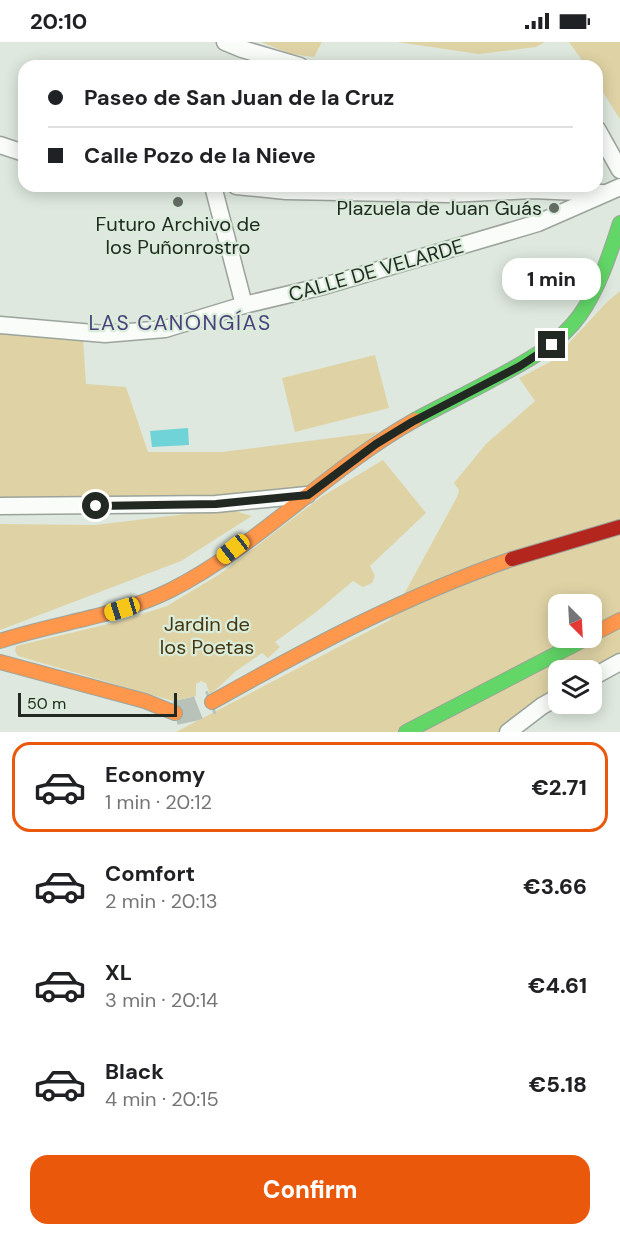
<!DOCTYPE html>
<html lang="en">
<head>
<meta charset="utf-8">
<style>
  :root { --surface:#fff; --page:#f6f6f6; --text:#202124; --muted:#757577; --line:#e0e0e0; --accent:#ea580c }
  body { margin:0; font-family:"DM Sans",sans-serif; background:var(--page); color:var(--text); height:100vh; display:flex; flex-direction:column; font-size:22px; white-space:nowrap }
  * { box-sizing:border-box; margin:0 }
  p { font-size:20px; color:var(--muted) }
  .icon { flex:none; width:33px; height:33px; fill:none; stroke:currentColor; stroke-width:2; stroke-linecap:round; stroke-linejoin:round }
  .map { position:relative; height:690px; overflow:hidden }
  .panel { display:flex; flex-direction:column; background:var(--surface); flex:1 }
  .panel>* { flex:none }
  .top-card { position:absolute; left:18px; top:18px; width:585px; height:132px; border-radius:18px; box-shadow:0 3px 15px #0003; display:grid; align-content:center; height:132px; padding:0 30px; background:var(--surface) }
  .needle { width:39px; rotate:156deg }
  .fabs { position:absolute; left:548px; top:552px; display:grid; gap:12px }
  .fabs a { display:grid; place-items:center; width:54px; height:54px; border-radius:12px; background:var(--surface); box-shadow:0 3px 15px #0003; font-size:30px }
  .scale { position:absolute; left:18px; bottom:15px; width:159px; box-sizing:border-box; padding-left:6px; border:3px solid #222922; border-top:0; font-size:16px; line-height:21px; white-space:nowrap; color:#222922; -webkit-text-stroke:4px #daecda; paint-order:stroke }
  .end { position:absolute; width:27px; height:27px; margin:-14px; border:8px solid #222922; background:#fff; box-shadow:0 0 0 3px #fff }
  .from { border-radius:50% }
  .bubble { position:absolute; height:42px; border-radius:18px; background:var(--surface); box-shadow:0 3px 15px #0003; font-size:20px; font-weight:800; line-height:42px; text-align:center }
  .car { position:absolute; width:18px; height:36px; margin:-18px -9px; border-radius:8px; box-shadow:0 0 4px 2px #0007; background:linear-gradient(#f5c518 24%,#345 0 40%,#f5c518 0 76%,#345 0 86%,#f5c518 0) }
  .top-card b { display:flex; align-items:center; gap:21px; height:57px; font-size:22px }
  .top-card b+b { border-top:2px solid var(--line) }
  .top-card i { width:15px; height:15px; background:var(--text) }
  ul { padding:10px 0 0; list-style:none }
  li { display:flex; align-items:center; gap:18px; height:90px; margin:0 12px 9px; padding:0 18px; border:3px solid transparent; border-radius:18px }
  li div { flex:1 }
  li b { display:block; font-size:22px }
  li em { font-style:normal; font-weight:800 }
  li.selected { border-color:var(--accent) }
  li>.icon { width:54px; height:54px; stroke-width:1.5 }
  .primary-button { display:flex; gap:12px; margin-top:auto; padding:12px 30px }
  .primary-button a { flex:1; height:69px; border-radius:18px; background:var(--accent); color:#fff; font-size:24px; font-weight:800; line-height:69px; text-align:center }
  .status { display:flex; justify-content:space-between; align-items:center; height:42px; padding:0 30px; background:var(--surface); direction:ltr }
  .status svg { height:16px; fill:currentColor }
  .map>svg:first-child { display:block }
  .green { fill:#dfd3a5; fill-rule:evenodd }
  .water { fill:#6fd3d8 }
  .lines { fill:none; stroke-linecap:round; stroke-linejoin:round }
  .secondary-tunnel { stroke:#b8c2b8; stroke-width:24; stroke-dasharray:24 12; stroke-linecap:butt }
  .street-casing { stroke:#9ba39b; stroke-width:19 }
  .fast-casing { stroke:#9ba39b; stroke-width:16 }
  .slow-casing { stroke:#9ba39b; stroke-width:16 }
  .jam-casing { stroke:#9ba39b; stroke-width:16 }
  .street { stroke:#fafcfa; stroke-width:16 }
  .fast { stroke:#63d668; stroke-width:14 }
  .slow { stroke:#ff974d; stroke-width:14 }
  .jam { stroke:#b3261e; stroke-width:14 }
  .route { stroke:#222922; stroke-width:8 }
  .poi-dot { fill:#646c64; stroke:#daecda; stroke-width:2 }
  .labels { text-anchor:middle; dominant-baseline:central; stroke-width:4.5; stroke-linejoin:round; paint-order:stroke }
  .poi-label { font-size:20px; fill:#222922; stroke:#daecda; text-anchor:end }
  .street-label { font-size:20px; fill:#222922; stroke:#daecda }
  .park-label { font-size:20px; fill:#45360f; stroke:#daecda }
  .neighbourhood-label { font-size:21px; letter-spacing:1.5px; fill:#4b407e; stroke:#daecda }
</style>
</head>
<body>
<div class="status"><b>20:10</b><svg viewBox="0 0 49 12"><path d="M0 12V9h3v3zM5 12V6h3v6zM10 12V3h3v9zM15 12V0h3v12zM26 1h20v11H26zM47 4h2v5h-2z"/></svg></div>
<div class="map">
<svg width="620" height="690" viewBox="0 0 620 690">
  <rect width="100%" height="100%" fill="#dee8de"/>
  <g class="green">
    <polygon points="261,0 322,0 314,15 291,12"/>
    <polygon points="397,0 545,0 536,5 479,12"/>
    <polygon points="569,0 620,0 620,77 597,41 597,24 586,24"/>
    <path d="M 620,249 L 620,627 L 558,628 L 558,662 L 511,690 L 176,690 L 390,578 L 457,455 L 459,448 L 454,441 L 486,402 L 535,359 L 519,336 L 552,319 L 608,259 ZM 558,562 L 591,562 L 591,596 L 558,596 Z"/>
    <polygon points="0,290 83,297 86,342 126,345 148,410 222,410 378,390 307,448 179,460 0,457"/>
    <polygon points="375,313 389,366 295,390 282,336"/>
    <polygon points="383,418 426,471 370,524 375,534 372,541 363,545 353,539 315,571 275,600 280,605 268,616 262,611 236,629 210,653 206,641 201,639 196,642 196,654 173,659 18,614 15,609 16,604 121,579 167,564 220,532 321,455"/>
    <polygon points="228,467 252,474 181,519 0,588 0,482 95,483"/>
  </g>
  <polygon class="water" points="188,386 189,403 152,405 150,389"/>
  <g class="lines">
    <polyline class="secondary-tunnel" points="175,671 194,667 212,660"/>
    <defs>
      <g id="street">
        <polyline points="225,0 242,7 300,24"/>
        <polyline points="597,87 620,128"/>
        <polyline points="0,103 24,111"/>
        <polyline points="213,144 244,263"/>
        <polyline points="236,144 286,149 449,152 532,148 602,151"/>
        <polyline points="0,283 105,292 165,287 244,263 324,244 538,181 620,145"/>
        <polyline points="0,464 216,462 307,453"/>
        <polyline points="591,636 620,620"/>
        <polyline points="508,690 542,664 558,655"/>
      </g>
      <g id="fast">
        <path d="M 415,378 C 439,365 464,353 488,340 C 521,322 557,305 580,273 C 599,246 610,212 620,181"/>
        <polyline points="406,690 587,596"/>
      </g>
      <g id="slow">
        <polyline points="591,593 620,578"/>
        <path d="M 0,599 C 57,580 117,575 171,548 C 258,504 329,426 415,378"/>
        <polyline points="0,620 145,659 175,671"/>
        <path d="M 212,660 C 308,606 407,553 512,517"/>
      </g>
      <polyline id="jam" points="512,517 620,485"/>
    </defs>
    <use href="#street" class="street-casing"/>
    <use href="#fast" class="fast-casing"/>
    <use href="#slow" class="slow-casing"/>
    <use href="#jam" class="jam-casing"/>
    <use href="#street" class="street"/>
    <use href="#fast" class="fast"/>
    <use href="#slow" class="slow"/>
    <use href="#jam" class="jam"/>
  </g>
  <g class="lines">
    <polyline class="route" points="96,464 216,462 308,453 376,402 412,380 520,324 552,303"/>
  </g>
  <g class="poi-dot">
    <circle cx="178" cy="160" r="6"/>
    <circle cx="554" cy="166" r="6"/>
  </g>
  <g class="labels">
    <g class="poi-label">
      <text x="542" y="166">Plazuela de Juan Guás</text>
      <text x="178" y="182" text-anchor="middle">Futuro Archivo de<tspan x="178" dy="23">los Puñonrostro</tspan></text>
    </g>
    <g class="street-label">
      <text transform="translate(376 228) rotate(-16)">CALLE DE VELARDE</text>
    </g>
    <g class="park-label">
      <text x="207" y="582">Jardin de<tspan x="207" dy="23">los Poetas</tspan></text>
    </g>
    <g class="neighbourhood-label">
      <text x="180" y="281">LAS CANONGÍAS</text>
    </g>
  </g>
</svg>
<div class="fabs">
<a><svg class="needle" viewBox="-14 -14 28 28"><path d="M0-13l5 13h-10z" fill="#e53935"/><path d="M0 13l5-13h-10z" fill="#757577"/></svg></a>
<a><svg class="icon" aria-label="layers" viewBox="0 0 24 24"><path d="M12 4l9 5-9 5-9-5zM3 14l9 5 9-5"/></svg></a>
</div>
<div class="scale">50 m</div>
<i class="end from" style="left:96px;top:464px"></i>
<i class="end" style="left:552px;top:303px"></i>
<div class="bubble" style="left:502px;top:216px;width:99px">1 min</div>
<i class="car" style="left:233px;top:507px;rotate:232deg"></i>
<i class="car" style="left:122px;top:567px;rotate:253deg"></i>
<div class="top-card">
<b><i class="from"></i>Paseo de San Juan de la Cruz</b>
<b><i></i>Calle Pozo de la Nieve</b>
</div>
</div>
<section class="panel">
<ul>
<li class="selected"><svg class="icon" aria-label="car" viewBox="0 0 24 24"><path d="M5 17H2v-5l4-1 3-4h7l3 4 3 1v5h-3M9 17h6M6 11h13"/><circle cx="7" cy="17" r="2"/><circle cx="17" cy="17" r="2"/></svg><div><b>Economy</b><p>1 min · 20:12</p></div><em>€2.71</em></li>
<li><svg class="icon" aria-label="car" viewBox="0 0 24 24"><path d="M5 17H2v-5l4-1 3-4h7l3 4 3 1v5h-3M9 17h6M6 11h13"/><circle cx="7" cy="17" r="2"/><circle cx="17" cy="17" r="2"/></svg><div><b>Comfort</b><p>2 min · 20:13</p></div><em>€3.66</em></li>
<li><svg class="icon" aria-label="car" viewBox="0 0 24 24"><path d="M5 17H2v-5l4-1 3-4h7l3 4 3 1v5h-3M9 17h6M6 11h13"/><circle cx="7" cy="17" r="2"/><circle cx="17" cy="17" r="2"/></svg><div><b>XL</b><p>3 min · 20:14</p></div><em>€4.61</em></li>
<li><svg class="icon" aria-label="car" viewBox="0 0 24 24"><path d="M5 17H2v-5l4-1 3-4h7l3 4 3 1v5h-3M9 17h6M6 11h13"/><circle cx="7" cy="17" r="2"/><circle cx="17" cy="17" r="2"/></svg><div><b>Black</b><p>4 min · 20:15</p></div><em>€5.18</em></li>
</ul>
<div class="primary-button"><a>Confirm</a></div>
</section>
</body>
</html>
